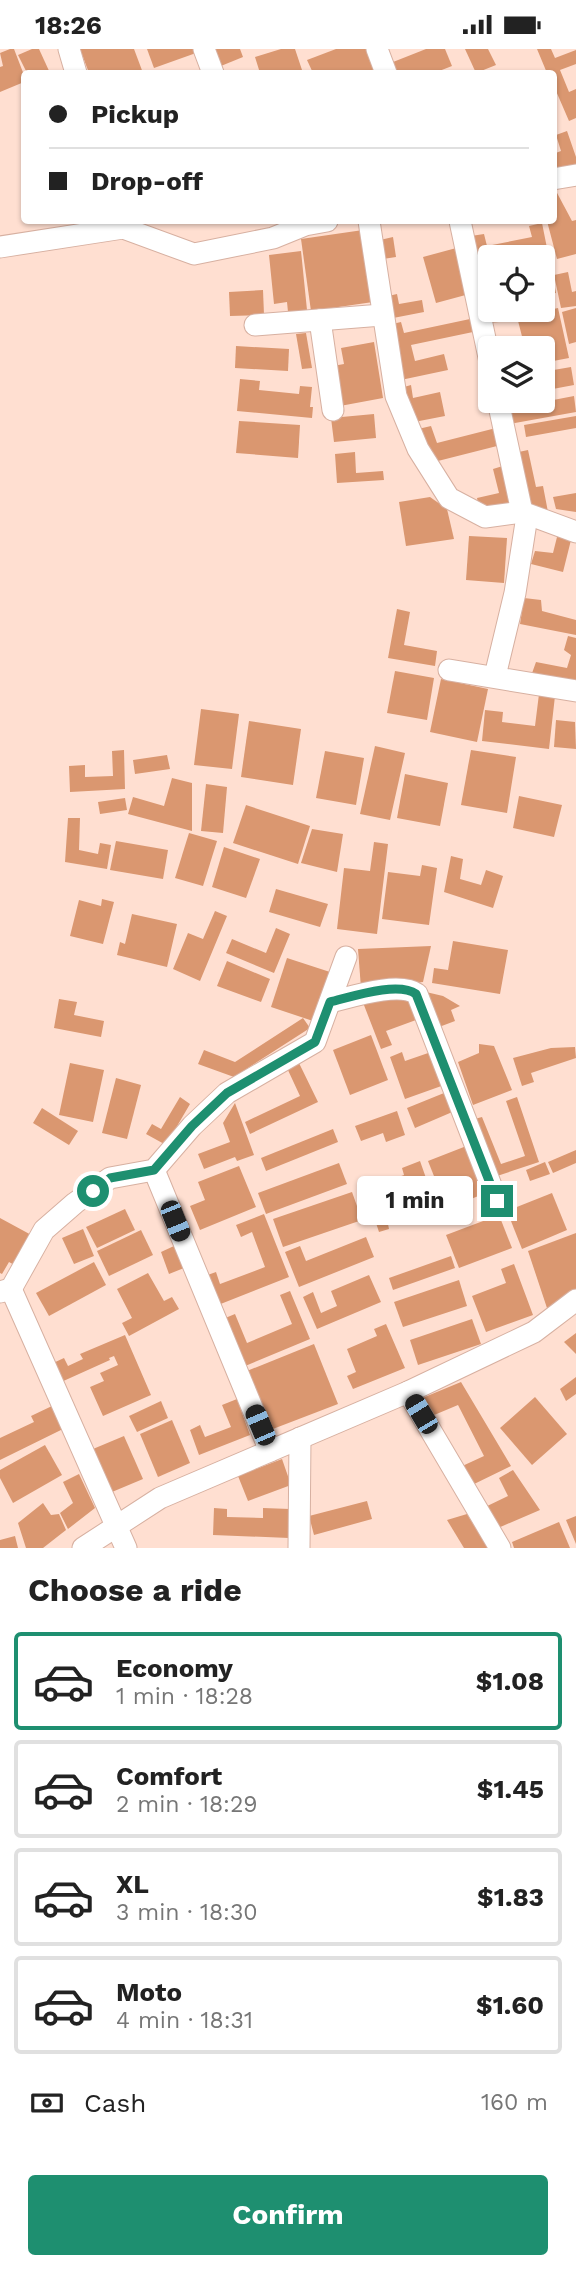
<!DOCTYPE html>
<html lang="en">
<head>
<meta charset="utf-8">
<style>
  :root { --surface:#fff; --page:#f6f6f6; --text:#222; --muted:#767676; --line:#e0e0e0; --accent:#1e8f70 }
  body { margin:0; font-family:"Work Sans",sans-serif; background:var(--page); color:var(--text); height:100vh; display:flex; flex-direction:column; font-size:26px; white-space:nowrap }
  * { box-sizing:border-box; margin:0 }
  p { font-size:23px; color:var(--muted) }
  .icon { flex:none; width:38px; height:38px; fill:none; stroke:currentColor; stroke-width:2; stroke-linecap:round; stroke-linejoin:round }
  .map { position:relative; height:1499px; overflow:hidden }
  .details { display:flex; flex-direction:column; background:var(--surface); flex:1 }
  .details>* { flex:none }
  .guide { position:absolute; left:21px; top:21px; width:536px; height:154px; border-radius:7px; box-shadow:0 2px 5px #0004; display:grid; align-content:center; height:154px; padding:0 28px; background:var(--surface) }
  .buttons { position:absolute; left:478px; top:196px; display:grid; gap:14px }
  .buttons a { display:grid; place-items:center; width:77px; height:77px; border-radius:7px; background:var(--surface); box-shadow:0 2px 5px #0004; font-size:35px }
  .end { position:absolute; width:32px; height:32px; margin:-16px; border:9px solid #1e8f70; background:#fff; box-shadow:0 0 0 4px #fff }
  .from { border-radius:50% }
  .bubble { position:absolute; height:49px; border-radius:7px; background:var(--surface); box-shadow:0 2px 5px #0004; font-size:23px; font-weight:700; line-height:49px; text-align:center }
  .car { position:absolute; width:21px; height:42px; margin:-21px -10px; border-radius:9px; box-shadow:0 0 5px 2px #0007; background:linear-gradient(#222 24%,#8ab4d8 0 40%,#222 0 76%,#8ab4d8 0 86%,#222 0) }
  .guide b { display:flex; align-items:center; gap:24px; height:66px; font-size:26px }
  .guide b+b { border-top:2px solid var(--line) }
  .guide i { width:18px; height:18px; background:var(--text) }
  ul { padding:0; list-style:none }
  li { display:flex; align-items:center; gap:21px; height:98px; margin:0 14px 10px; padding:0 14px; border:4px solid var(--line); border-radius:7px }
  li div { flex:1 }
  li b { display:block; font-size:26px }
  li em { font-style:normal; font-weight:700 }
  li.selected { border-color:var(--accent) }
  li>.icon { width:63px; height:63px; stroke-width:1.5 }
  h2 { padding:0 28px; font-size:32px; line-height:84px }
  .pay { display:flex; align-items:center; gap:18px; height:77px; padding:0 28px; font-size:26px }
  .pay p { margin-inline-start:auto }
  .cta { display:flex; gap:14px; margin-top:auto; padding:14px 28px }
  .cta a { flex:1; height:80px; border-radius:7px; background:var(--accent); color:#fff; font-size:28px; font-weight:700; line-height:80px; text-align:center }
  .status { display:flex; justify-content:space-between; align-items:center; height:49px; padding:0 35px; background:var(--surface); direction:ltr }
  .status svg { height:19px; fill:currentColor }
  .map>svg:first-child { display:block }
  .building { fill:#da9770 }
  .lines { fill:none; stroke-linecap:round; stroke-linejoin:round }
  .street-casing { stroke:#d7b0a1; stroke-width:23 }
  .street { stroke:#fff; stroke-width:21 }
  .route { stroke:#1e8f70; stroke-width:9 }
</style>
</head>
<body>
<div class="status"><b>18:26</b><svg viewBox="0 0 49 12"><path d="M0 12V9h3v3zM5 12V6h3v6zM10 12V3h3v9zM15 12V0h3v12zM26 1h20v11H26zM47 4h2v5h-2z"/></svg></div>
<div class="map">
<svg width="576" height="1499" viewBox="0 0 576 1499">
  <rect width="100%" height="100%" fill="#ffdfd1"/>
  <g class="building">
    <polygon points="10,0 14,0 24,26 24,33 0,43 0,18 3,17 0,4"/>
    <polygon points="32,0 39,0 50,24 27,24 18,6"/>
    <polygon points="80,0 134,0 143,24 89,24"/>
    <polygon points="147,0 195,0 196,4 154,19"/>
    <polygon points="209,0 240,0 243,8 216,19"/>
    <polygon points="281,0 295,0 303,24 260,24 255,8"/>
    <polygon points="336,0 370,0 380,24 313,24 307,11"/>
    <polygon points="426,0 445,0 452,17 434,24 391,24 388,15"/>
    <polygon points="465,0 488,0 496,16 476,24"/>
    <polygon points="537,0 551,0 555,9 576,1 576,15 560,21 569,43 576,40 576,69 569,72 553,35 553,24 547,24"/>
    <polygon points="567,82 576,108 576,121 553,124 553,105 561,102 556,86"/>
    <polygon points="553,142 556,142 572,172 576,171 576,205 557,210 547,172 553,172"/>
    <polygon points="542,174 548,204 528,208 490,208 490,261 497,261 499,273 486,274 471,187 484,185 487,197 532,188 529,177"/>
    <polygon points="363,181 373,253 311,262 301,190"/>
    <polygon points="393,188 396,208 383,210 380,191"/>
    <polygon points="460,198 473,244 436,254 423,208"/>
    <polygon points="301,202 307,261 288,263 287,253 274,255 269,206"/>
    <polygon points="549,207 556,244 542,246 542,208"/>
    <polygon points="568,223 572,243 576,242 576,257 561,259 554,226"/>
    <polygon points="263,241 264,266 230,267 229,243"/>
    <polygon points="397,245 399,255 422,251 424,263 388,270 384,248"/>
    <polygon points="558,259 569,309 548,313 546,308 542,309 542,299 525,299 517,268"/>
    <polygon points="576,259 576,293 569,295 562,263"/>
    <polygon points="470,270 473,283 411,296 415,312 444,305 448,321 396,332 388,276 401,273 404,284"/>
    <polygon points="306,284 312,319 302,320 296,285"/>
    <polygon points="374,293 383,349 340,357 333,317 344,315 341,299"/>
    <polygon points="236,297 289,300 288,322 235,319"/>
    <polygon points="571,318 574,336 542,342 542,323"/>
    <polygon points="240,330 260,332 259,341 299,345 300,337 312,338 310,358 313,358 312,369 237,362"/>
    <polygon points="411,336 413,349 440,343 445,367 409,374 397,340"/>
    <polygon points="574,347 576,363 504,376 502,361"/>
    <polygon points="374,365 376,389 334,393 331,369"/>
    <polygon points="576,367 576,379 526,388 524,376"/>
    <polygon points="239,372 300,376 298,409 236,404"/>
    <polygon points="431,377 437,394 496,379 501,396 430,414 414,381"/>
    <polygon points="528,401 536,438 543,437 548,463 526,460 514,404"/>
    <polygon points="355,403 356,424 383,422 384,431 337,434 335,405"/>
    <polygon points="506,416 517,463 480,464 477,449 499,444 493,420"/>
    <polygon points="576,444 576,463 556,460 553,448"/>
    <polygon points="430,448 447,460 454,490 406,497 399,453"/>
    <polygon points="558,484 572,487 563,523 531,515 535,502 553,504"/>
    <polygon points="469,487 507,489 504,534 466,531"/>
    <polygon points="524,549 541,551 542,562 576,571 576,586 520,575"/>
    <polygon points="397,560 410,563 404,596 437,602 435,617 388,609"/>
    <polygon points="568,587 576,589 576,635 531,627 536,613 567,619 571,606 564,601"/>
    <polygon points="395,622 434,629 427,671 387,664"/>
    <polygon points="441,630 488,640 477,693 430,683"/>
    <polygon points="539,645 555,647 549,700 482,692 485,661 503,663 502,673 535,677"/>
    <polygon points="201,660 239,665 232,720 194,716"/>
    <polygon points="556,671 575,673 576,700 554,698"/>
    <polygon points="249,672 301,680 293,736 241,728"/>
    <polygon points="375,697 405,704 390,771 360,765"/>
    <polygon points="124,701 125,740 70,743 69,717 85,716 85,728 113,727 112,702"/>
    <polygon points="471,701 516,708 507,764 461,756"/>
    <polygon points="325,702 364,709 356,756 316,749"/>
    <polygon points="167,706 170,720 135,725 133,711"/>
    <polygon points="405,725 448,734 440,777 397,769"/>
    <polygon points="172,729 192,734 192,782 128,765 133,748 164,757"/>
    <polygon points="206,735 227,738 223,784 201,782"/>
    <polygon points="519,747 562,756 554,788 513,779"/>
    <polygon points="125,749 127,761 100,765 98,753"/>
    <polygon points="246,756 310,777 298,815 233,794"/>
    <polygon points="68,769 80,769 79,801 98,805 100,794 111,796 107,820 65,813"/>
    <polygon points="312,780 343,785 337,823 301,814"/>
    <polygon points="189,784 217,792 203,837 175,829"/>
    <polygon points="116,792 168,801 163,830 110,821"/>
    <polygon points="374,793 388,795 377,885 337,880 344,819 370,822"/>
    <polygon points="224,798 260,810 246,849 212,838"/>
    <polygon points="451,807 463,810 460,830 481,836 486,821 503,827 493,859 444,843"/>
    <polygon points="422,816 437,819 429,876 382,870 388,823 420,827"/>
    <polygon points="276,840 328,855 320,878 269,863"/>
    <polygon points="102,850 114,853 103,895 70,887 79,851 101,857"/>
    <polygon points="215,862 227,867 200,932 173,920 188,884 203,890"/>
    <polygon points="132,865 177,875 167,918 117,906 120,893 125,895"/>
    <polygon points="276,879 290,885 274,924 226,904 232,890 266,904"/>
    <polygon points="453,892 508,901 500,945 432,934 434,919 448,921"/>
    <polygon points="431,897 423,933 361,939 358,900"/>
    <polygon points="287,909 330,923 313,972 271,958"/>
    <polygon points="227,912 270,930 261,953 217,937"/>
    <polygon points="426,943 443,947 460,957 451,961 455,972 439,978"/>
    <polygon points="407,949 416,971 386,982 392,996 381,1000 362,951"/>
    <polygon points="59,950 77,953 74,966 104,972 101,988 54,979"/>
    <polygon points="303,969 310,979 234,1028 198,1015 204,1001 235,1013"/>
    <polygon points="371,986 388,1031 350,1046 333,1001"/>
    <polygon points="479,995 494,997 512,1041 473,1056 458,1013 479,1004"/>
    <polygon points="575,998 576,1009 531,1024 534,1033 522,1037 513,1009 551,999"/>
    <polygon points="434,1002 447,1035 405,1050 390,1008 402,1003 405,1012"/>
    <polygon points="70,1014 104,1021 93,1073 59,1066"/>
    <polygon points="299,1014 318,1053 250,1085 245,1073 300,1047 287,1019"/>
    <polygon points="116,1029 141,1036 127,1090 102,1084"/>
    <polygon points="449,1042 457,1061 415,1079 407,1059"/>
    <polygon points="180,1048 190,1055 166,1096 146,1085 152,1075 161,1080"/>
    <polygon points="517,1048 539,1113 491,1129 471,1071 482,1068 501,1115 525,1107 506,1052"/>
    <polygon points="235,1054 254,1106 237,1112 235,1108 204,1120 198,1105 230,1093 223,1074"/>
    <polygon points="42,1059 78,1082 69,1096 33,1074"/>
    <polygon points="397,1062 405,1086 386,1093 383,1084 361,1092 355,1077"/>
    <polygon points="333,1080 338,1093 266,1122 261,1109"/>
    <polygon points="469,1096 488,1143 447,1160 428,1112"/>
    <polygon points="576,1101 576,1114 553,1124 548,1113"/>
    <polygon points="420,1112 432,1146 390,1162 434,1147 437,1158 388,1175 389,1180 379,1183 374,1168 388,1163 377,1136 404,1126 402,1119"/>
    <polygon points="545,1113 550,1125 530,1132 526,1121"/>
    <polygon points="339,1114 347,1135 266,1165 258,1144"/>
    <polygon points="239,1117 256,1158 200,1181 190,1157 205,1151 198,1133"/>
    <polygon points="352,1143 362,1171 283,1198 273,1170"/>
    <polygon points="552,1144 567,1181 522,1200 507,1162"/>
    <polygon points="125,1160 135,1181 97,1199 86,1178"/>
    <polygon points="264,1165 289,1228 213,1258 202,1228 216,1223 220,1235 265,1218 252,1183 241,1188 236,1176"/>
    <polygon points="499,1166 512,1199 459,1219 446,1186"/>
    <polygon points="0,1169 35,1188 18,1218 9,1213 2,1225 0,1224"/>
    <polygon points="83,1180 94,1207 74,1215 62,1189"/>
    <polygon points="141,1181 153,1206 109,1227 97,1202"/>
    <polygon points="576,1184 576,1240 549,1265 528,1202"/>
    <polygon points="366,1188 374,1208 299,1238 285,1203 300,1197 306,1212"/>
    <polygon points="174,1197 184,1219 169,1225 161,1203"/>
    <polygon points="451,1207 455,1219 393,1241 389,1229"/>
    <polygon points="94,1213 106,1236 49,1267 36,1244"/>
    <polygon points="514,1215 533,1266 486,1283 472,1247 506,1234 501,1220"/>
    <polygon points="148,1224 164,1252 172,1248 179,1260 129,1287 122,1274 132,1269 117,1240"/>
    <polygon points="369,1226 381,1253 317,1280 303,1248 313,1243 321,1264 337,1257 331,1242"/>
    <polygon points="459,1231 467,1257 403,1278 394,1253"/>
    <polygon points="290,1242 310,1290 238,1320 218,1272 235,1265 247,1294 292,1275 280,1246"/>
    <polygon points="472,1270 481,1295 418,1316 410,1291"/>
    <polygon points="386,1275 405,1319 353,1340 347,1327 356,1323 347,1300 377,1287 374,1280"/>
    <polygon points="576,1284 576,1305 564,1293"/>
    <polygon points="125,1286 151,1346 103,1367 90,1338 104,1332 100,1324 118,1316 114,1307 109,1309 110,1311 59,1334 51,1315 64,1309 68,1317 83,1310 80,1305"/>
    <polygon points="314,1295 338,1355 265,1383 242,1324"/>
    <polygon points="576,1328 576,1345 566,1352 560,1340"/>
    <polygon points="461,1333 511,1417 468,1438 458,1419 484,1407 458,1356 427,1369 415,1352"/>
    <polygon points="535,1348 567,1385 532,1416 500,1379"/>
    <polygon points="237,1350 250,1386 199,1406 190,1381 200,1376 205,1388 231,1378 222,1356"/>
    <polygon points="161,1352 168,1369 137,1383 129,1367"/>
    <polygon points="52,1357 63,1380 0,1411 0,1389 34,1373 31,1367"/>
    <polygon points="172,1371 190,1414 158,1428 140,1385"/>
    <polygon points="124,1387 143,1430 112,1443 93,1400"/>
    <polygon points="45,1396 62,1426 13,1454 0,1429 0,1421"/>
    <polygon points="282,1410 291,1436 248,1452 238,1427"/>
    <polygon points="513,1421 540,1461 491,1482 481,1460 508,1447 499,1429"/>
    <polygon points="79,1425 95,1459 68,1480 60,1464 73,1454 63,1433"/>
    <polygon points="367,1452 372,1470 314,1486 309,1467"/>
    <polygon points="43,1454 51,1466 59,1465 66,1481 43,1499 26,1499 18,1474"/>
    <polygon points="214,1459 227,1460 227,1468 263,1469 263,1459 290,1460 289,1489 213,1486"/>
    <polygon points="467,1465 488,1499 464,1499 447,1471"/>
    <polygon points="576,1467 576,1495 566,1471"/>
    <polygon points="559,1473 570,1499 514,1499 512,1493"/>
    <polygon points="15,1487 18,1499 0,1499 0,1491"/>
  </g>
  <g class="lines">
    <defs>
      <g id="street">
        <polyline points="69,0 76,24"/>
        <polyline points="204,0 213,24"/>
        <polyline points="377,0 386,24"/>
        <polyline points="553,130 576,126"/>
        <polyline points="369,172 396,347 418,400 449,449 485,468 522,463 576,483"/>
        <polyline points="460,172 490,313"/>
        <polyline points="0,198 123,179 194,205 273,189 305,176 327,172"/>
        <polyline points="320,271 333,361"/>
        <polyline points="255,276 382,266"/>
        <polyline points="498,352 522,463"/>
        <polyline points="449,621 576,642"/>
        <polyline points="495,627 515,544 527,467"/>
        <path d="M 330,953 C 351,948 399,932 417,945 L 497,1152"/>
        <polyline points="154,1121 270,1402"/>
        <polyline points="11,1240 126,1499"/>
        <polyline points="0,1243 11,1240 44,1181 75,1154 110,1129 154,1121 192,1077 227,1044 315,993 346,908"/>
        <polyline points="408,1343 500,1499"/>
        <polyline points="83,1499 160,1449 408,1343 534,1283 576,1251"/>
        <polyline points="299,1499 300,1389"/>
      </g>
    </defs>
    <use href="#street" class="street-casing"/>
    <use href="#street" class="street"/>
  </g>
  <g class="lines">
    <path class="route" d="M 93,1142 L 110,1129 L 154,1121 L 192,1077 L 227,1044 L 315,993 L 330,953 C 351,948 398,932 416,945 L 497,1152"/>
  </g>
</svg>
<div class="buttons">
<a><svg class="icon" aria-label="locate" viewBox="0 0 24 24"><circle cx="12" cy="12" r="6"/><path d="M12 2v4M12 18v4M2 12h4M18 12h4"/></svg></a>
<a><svg class="icon" aria-label="layers" viewBox="0 0 24 24"><path d="M12 4l9 5-9 5-9-5zM3 14l9 5 9-5"/></svg></a>
</div>
<i class="end from" style="left:93px;top:1142px"></i>
<i class="end" style="left:497px;top:1152px"></i>
<div class="bubble" style="left:357px;top:1127px;width:116px">1 min</div>
<i class="car" style="left:175px;top:1172px;rotate:158deg"></i>
<i class="car" style="left:421px;top:1365px;rotate:329deg"></i>
<i class="car" style="left:260px;top:1376px;rotate:337deg"></i>
<div class="guide">
<b><i class="from"></i>Pickup</b>
<b><i></i>Drop-off</b>
</div>
</div>
<section class="details">
<h2>Choose a ride</h2>
<ul>
<li class="selected"><svg class="icon" aria-label="car" viewBox="0 0 24 24"><path d="M5 17H2v-5l4-1 3-4h7l3 4 3 1v5h-3M9 17h6M6 11h13"/><circle cx="7" cy="17" r="2"/><circle cx="17" cy="17" r="2"/></svg><div><b>Economy</b><p>1 min · 18:28</p></div><em>$1.08</em></li>
<li><svg class="icon" aria-label="car" viewBox="0 0 24 24"><path d="M5 17H2v-5l4-1 3-4h7l3 4 3 1v5h-3M9 17h6M6 11h13"/><circle cx="7" cy="17" r="2"/><circle cx="17" cy="17" r="2"/></svg><div><b>Comfort</b><p>2 min · 18:29</p></div><em>$1.45</em></li>
<li><svg class="icon" aria-label="car" viewBox="0 0 24 24"><path d="M5 17H2v-5l4-1 3-4h7l3 4 3 1v5h-3M9 17h6M6 11h13"/><circle cx="7" cy="17" r="2"/><circle cx="17" cy="17" r="2"/></svg><div><b>XL</b><p>3 min · 18:30</p></div><em>$1.83</em></li>
<li><svg class="icon" aria-label="car" viewBox="0 0 24 24"><path d="M5 17H2v-5l4-1 3-4h7l3 4 3 1v5h-3M9 17h6M6 11h13"/><circle cx="7" cy="17" r="2"/><circle cx="17" cy="17" r="2"/></svg><div><b>Moto</b><p>4 min · 18:31</p></div><em>$1.60</em></li>
</ul>
<div class="pay"><svg class="icon" aria-label="cash" viewBox="0 0 24 24"><path d="M3 7h18v10H3z"/><circle cx="12" cy="12" r="2"/></svg>Cash<p>160 m</p></div>
<div class="cta"><a>Confirm</a></div>
</section>
</body>
</html>
